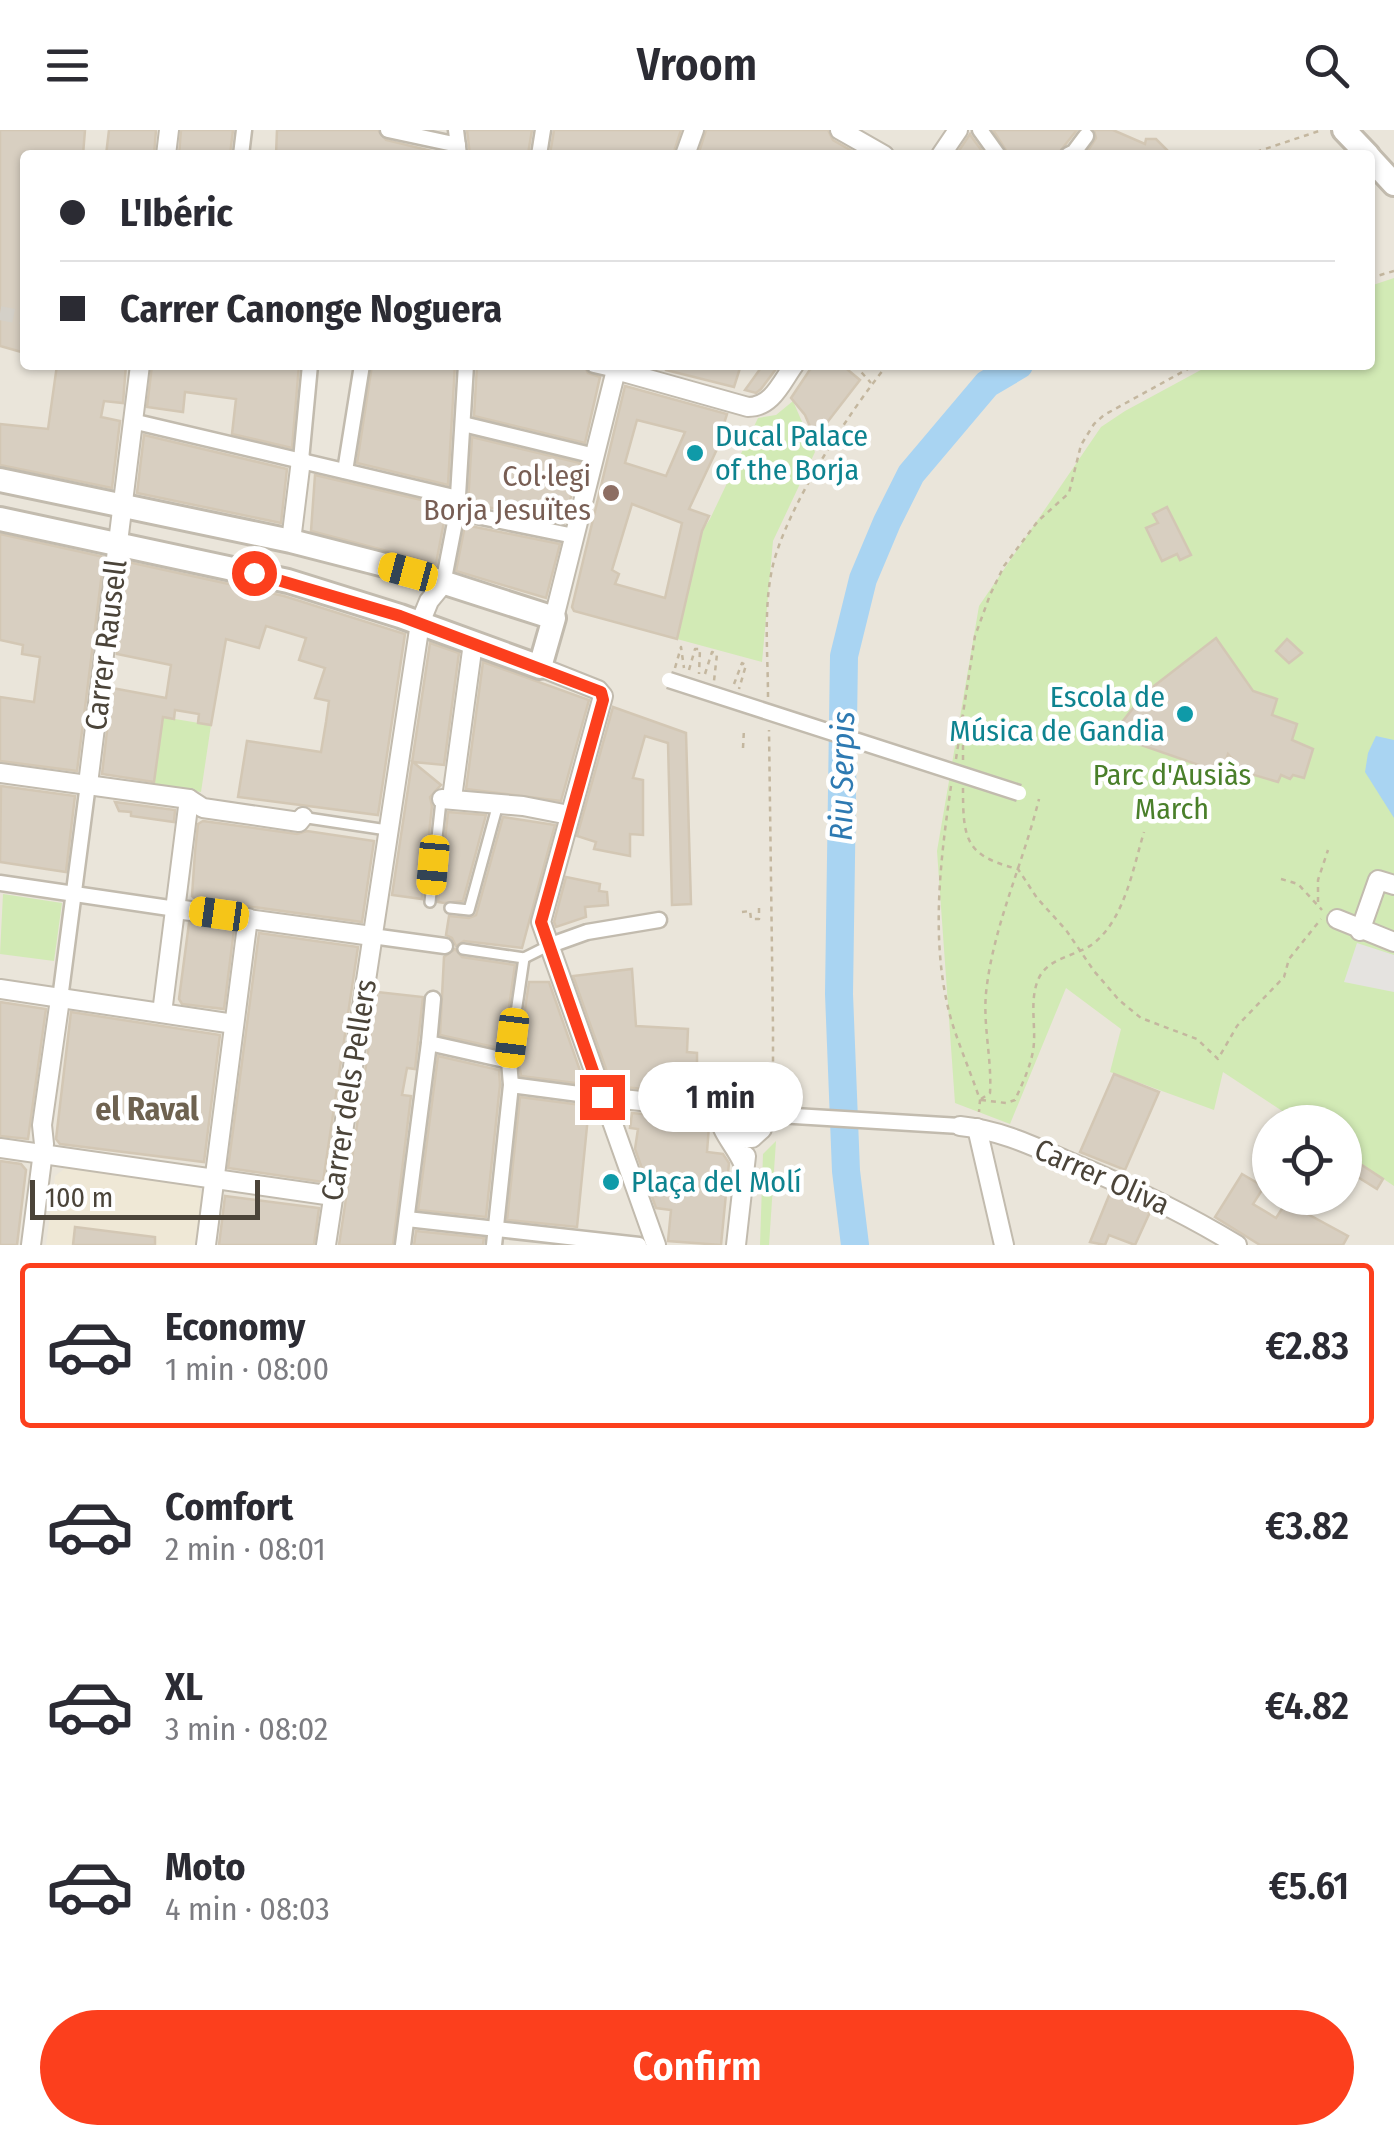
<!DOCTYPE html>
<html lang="en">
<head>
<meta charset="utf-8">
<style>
  :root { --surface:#fff; --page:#f7f7f7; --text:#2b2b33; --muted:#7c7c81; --line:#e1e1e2; --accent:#fc3f1d }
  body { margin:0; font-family:"Fira Sans Condensed",sans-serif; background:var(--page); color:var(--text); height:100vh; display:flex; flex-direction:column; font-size:38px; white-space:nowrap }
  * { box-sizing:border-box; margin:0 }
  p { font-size:32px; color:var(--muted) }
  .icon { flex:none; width:55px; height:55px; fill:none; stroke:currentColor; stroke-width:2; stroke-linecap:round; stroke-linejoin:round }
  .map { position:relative; height:1115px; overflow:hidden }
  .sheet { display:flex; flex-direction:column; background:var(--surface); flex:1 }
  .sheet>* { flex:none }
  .hud { position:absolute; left:20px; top:20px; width:1355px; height:220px; border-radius:10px; box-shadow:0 2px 8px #0004; display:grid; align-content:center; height:220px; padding:0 40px; background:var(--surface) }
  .buttons { position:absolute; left:1252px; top:975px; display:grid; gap:20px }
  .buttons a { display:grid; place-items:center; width:110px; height:110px; border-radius:50%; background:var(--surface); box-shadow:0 2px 8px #0004; font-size:50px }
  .scale { position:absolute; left:30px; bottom:25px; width:230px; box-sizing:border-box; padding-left:10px; border:5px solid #4b4439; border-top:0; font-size:28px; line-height:35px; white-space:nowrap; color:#4b4439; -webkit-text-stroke:8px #fff; paint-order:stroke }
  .end { position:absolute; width:45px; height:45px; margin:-22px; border:12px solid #fc3f1d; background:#fff; box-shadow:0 0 0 5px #fff }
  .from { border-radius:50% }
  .bubble { position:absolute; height:70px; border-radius:35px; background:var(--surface); box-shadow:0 2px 8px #0004; font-size:32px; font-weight:600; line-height:70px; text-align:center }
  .car { position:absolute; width:30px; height:60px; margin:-30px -15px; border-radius:12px; box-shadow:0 0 8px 2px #0007; background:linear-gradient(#f5c518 24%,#345 0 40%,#f5c518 0 76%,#345 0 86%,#f5c518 0) }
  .hud b { display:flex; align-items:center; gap:35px; height:95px; font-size:38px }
  .hud b+b { border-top:2px solid var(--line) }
  .hud i { width:25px; height:25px; background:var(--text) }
  ul { padding:18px 0 0; list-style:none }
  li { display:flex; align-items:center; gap:30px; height:165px; margin:0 20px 15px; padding:0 20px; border:5px solid transparent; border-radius:10px }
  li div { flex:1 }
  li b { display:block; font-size:38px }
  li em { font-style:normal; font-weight:600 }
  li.selected { border-color:var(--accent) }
  li>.icon { width:90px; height:90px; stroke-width:1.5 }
  .primary-button { display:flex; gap:20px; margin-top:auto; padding:20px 40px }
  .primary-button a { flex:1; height:115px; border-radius:60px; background:var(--accent); color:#fff; font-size:40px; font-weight:600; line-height:115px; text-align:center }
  header { display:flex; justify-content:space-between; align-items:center; height:130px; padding:0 40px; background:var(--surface); font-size:45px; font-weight:600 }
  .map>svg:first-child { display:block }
  .residential { fill:#eae5da; fill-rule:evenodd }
  .education { fill:#efe8d6 }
  .green { fill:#d2eab5 }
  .parking { fill:#e5e3e0 }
  .water { fill:#a9d4f2 }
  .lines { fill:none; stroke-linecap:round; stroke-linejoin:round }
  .river { stroke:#a9d4f2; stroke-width:28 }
  .building { fill:#d8cfc1; stroke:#d3c7b4; stroke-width:2.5; fill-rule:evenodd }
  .pedestrian-tunnel { stroke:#d4d0c8; stroke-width:14; stroke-dasharray:14 7; stroke-linecap:butt }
  .service-casing { stroke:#c2bbae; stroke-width:14 }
  .pedestrian-casing { stroke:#c2bbae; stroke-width:19 }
  .minor-casing { stroke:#c2bbae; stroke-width:22 }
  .tertiary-casing { stroke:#c2bbae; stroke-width:28 }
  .path { stroke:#c4b79f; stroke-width:2.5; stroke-dasharray:5 5; stroke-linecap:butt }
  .service { stroke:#fff; stroke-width:9 }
  .pedestrian { stroke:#fff; stroke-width:14 }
  .minor { stroke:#fff; stroke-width:18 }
  .tertiary { stroke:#fff; stroke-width:22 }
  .pedestrian-bridge-casing { stroke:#c2bbae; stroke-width:19; stroke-linecap:butt }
  .pedestrian-bridge { stroke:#fff; stroke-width:14 }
  .route { stroke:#fc3f1d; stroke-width:12 }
  .culture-dot { fill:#0f9aa8; stroke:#fff; stroke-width:4 }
  .education-dot { fill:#8d6e63; stroke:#fff; stroke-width:4 }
  .labels { text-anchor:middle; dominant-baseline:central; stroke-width:9; stroke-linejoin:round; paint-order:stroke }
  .culture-label { font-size:30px; fill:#0d838f; stroke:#fff; text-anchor:start }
  .education-label { font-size:30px; fill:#785e54; stroke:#fff; text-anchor:end }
  .street-label { font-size:30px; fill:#4b4439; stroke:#fff }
  .park-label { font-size:30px; fill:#4a7f2a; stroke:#fff }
  .water-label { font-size:32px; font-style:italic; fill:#2e7ab2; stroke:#fff }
  .neighbourhood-label { font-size:32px; font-weight:bold; fill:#6e6250; stroke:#fff }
</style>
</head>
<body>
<header><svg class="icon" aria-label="menu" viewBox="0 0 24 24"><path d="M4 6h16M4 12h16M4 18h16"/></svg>Vroom<svg class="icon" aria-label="search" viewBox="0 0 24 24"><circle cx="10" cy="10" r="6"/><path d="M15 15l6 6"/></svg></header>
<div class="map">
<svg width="1394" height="1115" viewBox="0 0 1394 1115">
  <rect width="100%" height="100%" fill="#f6f3ec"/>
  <path class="residential" d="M 0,0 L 1394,0 L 1394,1115 L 0,1115 ZM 25,25 L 1370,25 L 1370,235 L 25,235 ZM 1270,992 L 1345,992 L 1345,1068 L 1270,1068 Z"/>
  <polygon class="education" points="65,1038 197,1057 203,1064 195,1115 46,1115 55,1046"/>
  <g class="green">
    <polygon points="1394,148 1394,1056 1345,1023 1345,992 1299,992 1223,942 1214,980 1110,942 1121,899 1066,858 1010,994 955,973 937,721 979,476 1101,297 1125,281 1210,235 1370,235 1370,156"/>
    <polygon points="793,271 815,322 773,411 762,532 677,509 702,401 710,389 758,288 776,285"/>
    <polygon points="163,587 211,595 201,662 153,656"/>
    <polygon points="3,764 62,773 54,831 0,824"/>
    <polygon points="776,1011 769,1115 760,1115 763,1024"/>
  </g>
  <polygon class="parking" points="1357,813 1394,825 1394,862 1344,852"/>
  <polygon class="water" points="1376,606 1394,610 1394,688 1365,642 1368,623"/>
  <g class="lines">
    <polyline class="river" points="855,1115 846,1041 839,864 844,526 863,449 887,392 911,344 987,254 1019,235"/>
  </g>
  <g class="building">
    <polygon points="0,0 85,0 83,25 25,25 25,223 0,216"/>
    <polygon points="109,0 156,0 154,25 106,25"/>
    <polygon points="181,0 233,0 230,25 179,25"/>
    <polygon points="277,0 378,0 386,10 448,25 276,25"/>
    <polygon points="467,0 532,0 528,24 470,25"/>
    <polygon points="554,0 681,0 673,25 550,24"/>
    <polygon points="706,0 828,0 833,10 859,25 698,25"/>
    <polygon points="993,0 1077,0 1057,25 1009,25"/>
    <polygon points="1094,0 1113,0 1145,14 1146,9 1156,9 1172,25 1085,25 1096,8"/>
    <polygon points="970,4 971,6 985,25 956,25"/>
    <polygon points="57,235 126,235 123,273 104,271 101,287 120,291 112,358 0,335 0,294 48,299"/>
    <polygon points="152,235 299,235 292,318 232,304 236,269 185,262 183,282 147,277"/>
    <polygon points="372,235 455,235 448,355 357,333"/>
    <polygon points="477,235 584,235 588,243 600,247 585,313 474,286"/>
    <polygon points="666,235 741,235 734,257 666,240"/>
    <polygon points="763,235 779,235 761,259 756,263 745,260"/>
    <polygon points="813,235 842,235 860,250 815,308 805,285 791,268"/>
    <path d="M 625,256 L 727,284 L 722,300 L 725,302 L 689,379 L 709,386 L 702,401 L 677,509 L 574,481 L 572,477 ZM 637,290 L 685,302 L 666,346 L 625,333 ZM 632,374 L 682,393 L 665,468 L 615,454 L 619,444 L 612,440 Z"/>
    <polygon points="144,305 287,339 281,393 137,363"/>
    <polygon points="472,307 580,333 564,393 468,373"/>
    <polygon points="315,345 447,376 436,434 311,401"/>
    <polygon points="1167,377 1191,425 1180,430 1177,424 1162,431 1146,398 1158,393 1153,384"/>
    <polygon points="465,395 560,414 546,468 456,441"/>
    <polygon points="0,404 104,427 77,641 0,631 0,567 34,572 40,527 22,524 23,515 0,510"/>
    <polygon points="128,432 284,466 405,504 378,685 238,667 247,611 321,622 326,592 329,571 315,568 325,538 299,530 306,508 266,496 259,518 226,509 211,595 198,593 199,584 175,580 174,589 163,587 154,652 102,644 112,558 166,568 171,535 117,524"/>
    <polygon points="1216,508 1253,561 1277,569 1272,585 1297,594 1292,610 1313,619 1304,648 1293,645 1290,649 1281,645 1278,652 1244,642 1228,624 1222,643 1112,605 1145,563"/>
    <polygon points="1287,509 1302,523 1289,533 1276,521"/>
    <polygon points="430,513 459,523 444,635 413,632 441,655 430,667 432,676 422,769 392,765"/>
    <polygon points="483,532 589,570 561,671 466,659"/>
    <polygon points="613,577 686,603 691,774 672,775 668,613 645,606 633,648 643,650 643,705 630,704 630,726 594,719 596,712 577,706"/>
    <polygon points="1,656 75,666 66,742 0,732"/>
    <polygon points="115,672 175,680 174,692 131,686 131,682 119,681"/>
    <polygon points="448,682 486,685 463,771 444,773 438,772"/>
    <polygon points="503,687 555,695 522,818 464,811 456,816 452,808 446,805 449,786 469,788 476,785"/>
    <polygon points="203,691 297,704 307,701 374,711 362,792 195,769 192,766 195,722 198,694"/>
    <polygon points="566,747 600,754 599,761 607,762 608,775 585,777 586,787 556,797 554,792"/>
    <polygon points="189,793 234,800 224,879 182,874 179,869"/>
    <polygon points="259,803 358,817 323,1052 228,1038"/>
    <polygon points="455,819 462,827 515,835 503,919 440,905 444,827"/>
    <polygon points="632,839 636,896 688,899 687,922 697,923 697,964 612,956 573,846"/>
    <polygon points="529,852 549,852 583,949 575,953 521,946 518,926"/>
    <polygon points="377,862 423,867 415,939 407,938 402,965 411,966 393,1115 339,1115"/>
    <polygon points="0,872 46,879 28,1009 0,1006"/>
    <polygon points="71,882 220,905 204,1032 60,1014 56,1009"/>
    <polygon points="438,926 499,940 500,955 486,1087 418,1080"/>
    <polygon points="1114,944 1159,962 1125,1040 1080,1022"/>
    <polygon points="520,967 589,976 577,1097 507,1090"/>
    <polygon points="632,983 698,989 709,996 707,1022 723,1024 729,1033 721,1115 668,1111 671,1080 656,1078 635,1019 638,999 630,998"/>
    <polygon points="1345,1024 1383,1049 1377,1059 1345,1039"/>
    <polygon points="0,1031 21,1034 26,1040 17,1115 0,1115"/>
    <polygon points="1242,1044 1264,1057 1253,1074 1276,1088 1289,1068 1313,1068 1304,1082 1348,1106 1343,1115 1260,1115 1215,1087"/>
    <polygon points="1110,1063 1150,1082 1135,1115 1109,1105 1105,1115 1090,1112"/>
    <polygon points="225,1066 319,1078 314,1115 219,1115"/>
    <polygon points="75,1097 155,1107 155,1115 73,1115"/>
    <polygon points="416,1101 484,1108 483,1115 414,1115"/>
  </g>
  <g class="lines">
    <polyline class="pedestrian-tunnel" points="0,183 25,188"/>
    <defs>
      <g id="service">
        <polyline points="301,687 387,700"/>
        <polyline points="430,772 441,671"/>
        <polyline points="450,778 469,780 498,674"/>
        <polyline points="463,819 524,828 548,816"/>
        <polyline points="509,931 524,828"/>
      </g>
      <g id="pedestrian">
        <polyline points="388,0 458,15"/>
        <polyline points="456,0 459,25"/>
        <polyline points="980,0 998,25"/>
        <polyline points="241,25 244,0"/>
        <polyline points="539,25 543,0"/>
        <polyline points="1068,25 1074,22 1086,6"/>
        <polyline points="594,235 616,240"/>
        <polyline points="132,291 458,368"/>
        <polyline points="463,294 595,326"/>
        <polyline points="301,330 310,235"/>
        <polyline points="345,341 362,235"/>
        <polyline points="457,382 574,406"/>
        <polyline points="443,454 457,382 466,235"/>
        <polyline points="0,753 176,779"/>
        <polyline points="372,806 445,816"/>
        <polyline points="548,816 587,802 659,790"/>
        <polyline points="60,869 88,654"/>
        <polyline points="433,869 429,913 509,931 511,955 494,1115"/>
        <polyline points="511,955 602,967"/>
        <polyline points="778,985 960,996"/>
        <polyline points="407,1089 639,1115"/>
        <polyline points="403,1115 429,913"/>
      </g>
      <g id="minor">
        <polyline points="840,0 884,25"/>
        <polyline points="166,25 169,0"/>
        <polyline points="685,25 694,0"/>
        <polyline points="941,25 958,0"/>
        <polyline points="291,411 301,330"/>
        <path d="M 554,488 L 616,240 L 748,277 C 772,277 781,253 794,235"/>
        <polyline points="540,537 598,560 603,566 541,792 656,1115"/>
        <polyline points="0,643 189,669 203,678 299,692 303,687"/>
        <polyline points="88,654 140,235"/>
        <polyline points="452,668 473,513"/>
        <polyline points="442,669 523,676 569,685"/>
        <polyline points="176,779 372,806"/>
        <polyline points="1337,789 1394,812"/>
        <polyline points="1360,801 1378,750 1394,755"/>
        <polyline points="0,859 234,894"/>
        <polyline points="162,883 189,669"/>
        <polyline points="602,967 720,979"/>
        <path d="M 960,996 C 1000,1000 1033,1016 1070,1032 C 1128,1056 1183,1082 1237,1115"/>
        <polyline points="977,998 1004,1115"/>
        <path d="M 732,1008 L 752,1008 L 762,999 L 765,982 L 752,967 L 741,964 L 728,969 L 719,986 C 721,1002 736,1017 743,1033"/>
        <polyline points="0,1018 333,1066"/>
        <polyline points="31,1115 44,1014 42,995 60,869"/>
        <polyline points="206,1115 248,788"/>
        <polyline points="326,1115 420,493 429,471 443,454"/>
        <polyline points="736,1115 746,1026"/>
      </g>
      <g id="tertiary">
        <polyline points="1344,0 1368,25"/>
        <polyline points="1370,28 1394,54"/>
        <polyline points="0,350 291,411 408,441 554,488 540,537 400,486 288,451 0,389"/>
      </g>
    </defs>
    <use href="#service" class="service-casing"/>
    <use href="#pedestrian" class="pedestrian-casing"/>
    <use href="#minor" class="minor-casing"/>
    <use href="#tertiary" class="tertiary-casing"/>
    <g class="path">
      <polyline points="1247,25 1322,0"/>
      <polyline points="1370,148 1394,141"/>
      <polyline points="855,235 871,253"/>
      <polyline points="675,538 681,517 684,538"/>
      <polyline points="689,540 695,519 700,519 699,544"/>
      <polyline points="705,544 712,522 717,524 714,551"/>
      <polyline points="734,554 742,533 746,535 739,559"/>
      <path d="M 768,567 C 768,524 763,477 773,435 C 788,375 848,284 887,235"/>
      <polyline points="743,618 744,599"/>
      <polyline points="956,629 975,506 990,465 1004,436 1038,391 1069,363 1081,315 1094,294 1104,285 1195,235"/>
      <polyline points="963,630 963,583"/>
      <path d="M 951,656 C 940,732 930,814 951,889 C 959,916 971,943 980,970 L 979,982"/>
      <path d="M 963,658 C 963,709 965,726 1018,739 L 1037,768 L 1066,800 L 1094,841 L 1119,870 L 1141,888 L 1197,909 L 1218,929 L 1237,896 L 1284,847 L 1289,829 L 1321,789"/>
      <polyline points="1281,749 1298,754 1322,780"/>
      <polyline points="1318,772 1318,750 1328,720"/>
      <polyline points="742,782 750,781 751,789 759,789 759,777"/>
      <polyline points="769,961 773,946 773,898 769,600"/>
      <path d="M 981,969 L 990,963 C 992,929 983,897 986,863 C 993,796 1023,734 1039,669"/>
      <path d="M 981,970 L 1006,973 L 1015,970 C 1023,952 1033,932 1034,912 C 1035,892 1030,869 1038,850 C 1047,827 1076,827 1094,813 C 1125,788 1133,738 1144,702"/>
    </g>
    <use href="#service" class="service"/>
    <use href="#pedestrian" class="pedestrian"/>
    <use href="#minor" class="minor"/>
    <use href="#tertiary" class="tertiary"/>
    <defs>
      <polyline id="pedestrian-bridge" points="669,550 1019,663"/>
    </defs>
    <use href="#pedestrian-bridge" class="pedestrian-bridge-casing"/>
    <use href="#pedestrian-bridge" class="pedestrian-bridge"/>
  </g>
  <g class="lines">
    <polyline class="route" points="254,443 400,486 601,562 603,570 541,792 602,967"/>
  </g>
  <g class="culture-dot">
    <circle cx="695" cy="323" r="10"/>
    <circle cx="1185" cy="584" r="10"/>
    <circle cx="611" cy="1052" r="10"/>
  </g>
  <circle class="education-dot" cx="611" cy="363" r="10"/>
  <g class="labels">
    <g class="culture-label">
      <text x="715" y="306">Ducal Palace<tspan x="715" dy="34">of the Borja</tspan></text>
      <text x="1165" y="567" text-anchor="end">Escola de<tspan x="1165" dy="34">Música de Gandia</tspan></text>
      <text x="631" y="1052">Plaça del Molí</text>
    </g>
    <g class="education-label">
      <text x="591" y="346">Col·legi<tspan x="591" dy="34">Borja Jesuïtes</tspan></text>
    </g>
    <g class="street-label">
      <text transform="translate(106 515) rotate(-83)">Carrer Rausell</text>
      <text transform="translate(349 960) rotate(-81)">Carrer dels Pellers</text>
      <text transform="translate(1102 1047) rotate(24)">Carrer Oliva</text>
    </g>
    <g class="park-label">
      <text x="1172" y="645">Parc d'Ausiàs<tspan x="1172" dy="34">March</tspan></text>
    </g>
    <g class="water-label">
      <text transform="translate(842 646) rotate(-89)">Riu Serpis</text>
    </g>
    <g class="neighbourhood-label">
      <text x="147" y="979">el Raval</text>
    </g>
  </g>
</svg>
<div class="buttons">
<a><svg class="icon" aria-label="locate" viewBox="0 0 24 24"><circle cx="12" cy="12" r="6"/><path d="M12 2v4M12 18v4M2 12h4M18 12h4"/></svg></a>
</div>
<div class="scale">100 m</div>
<i class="end from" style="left:254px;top:443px"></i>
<i class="end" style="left:602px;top:967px"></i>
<div class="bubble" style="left:638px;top:932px;width:165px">1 min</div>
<i class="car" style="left:408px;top:442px;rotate:285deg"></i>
<i class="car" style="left:433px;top:735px;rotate:185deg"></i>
<i class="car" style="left:219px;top:784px;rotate:278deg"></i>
<i class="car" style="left:512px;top:908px;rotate:187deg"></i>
<div class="hud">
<b><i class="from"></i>L'Ibéric</b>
<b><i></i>Carrer Canonge Noguera</b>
</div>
</div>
<section class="sheet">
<ul>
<li class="selected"><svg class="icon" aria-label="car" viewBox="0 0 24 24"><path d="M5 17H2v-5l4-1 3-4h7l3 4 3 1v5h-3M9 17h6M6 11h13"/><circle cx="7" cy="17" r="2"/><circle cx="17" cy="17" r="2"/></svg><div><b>Economy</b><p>1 min · 08:00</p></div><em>€2.83</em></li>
<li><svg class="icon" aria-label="car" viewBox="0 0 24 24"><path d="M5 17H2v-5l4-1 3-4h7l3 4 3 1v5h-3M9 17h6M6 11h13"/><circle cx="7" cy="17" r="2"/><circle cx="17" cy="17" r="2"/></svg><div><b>Comfort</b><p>2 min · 08:01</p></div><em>€3.82</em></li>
<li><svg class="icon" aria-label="car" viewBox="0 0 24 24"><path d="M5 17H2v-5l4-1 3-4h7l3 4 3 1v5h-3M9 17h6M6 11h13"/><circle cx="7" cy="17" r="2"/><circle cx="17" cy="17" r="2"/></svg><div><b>XL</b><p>3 min · 08:02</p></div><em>€4.82</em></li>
<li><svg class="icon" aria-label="car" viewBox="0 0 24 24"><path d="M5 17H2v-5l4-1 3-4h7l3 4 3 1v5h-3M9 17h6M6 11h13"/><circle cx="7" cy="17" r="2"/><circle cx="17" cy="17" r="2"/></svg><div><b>Moto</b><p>4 min · 08:03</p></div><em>€5.61</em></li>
</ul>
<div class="primary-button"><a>Confirm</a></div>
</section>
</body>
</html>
